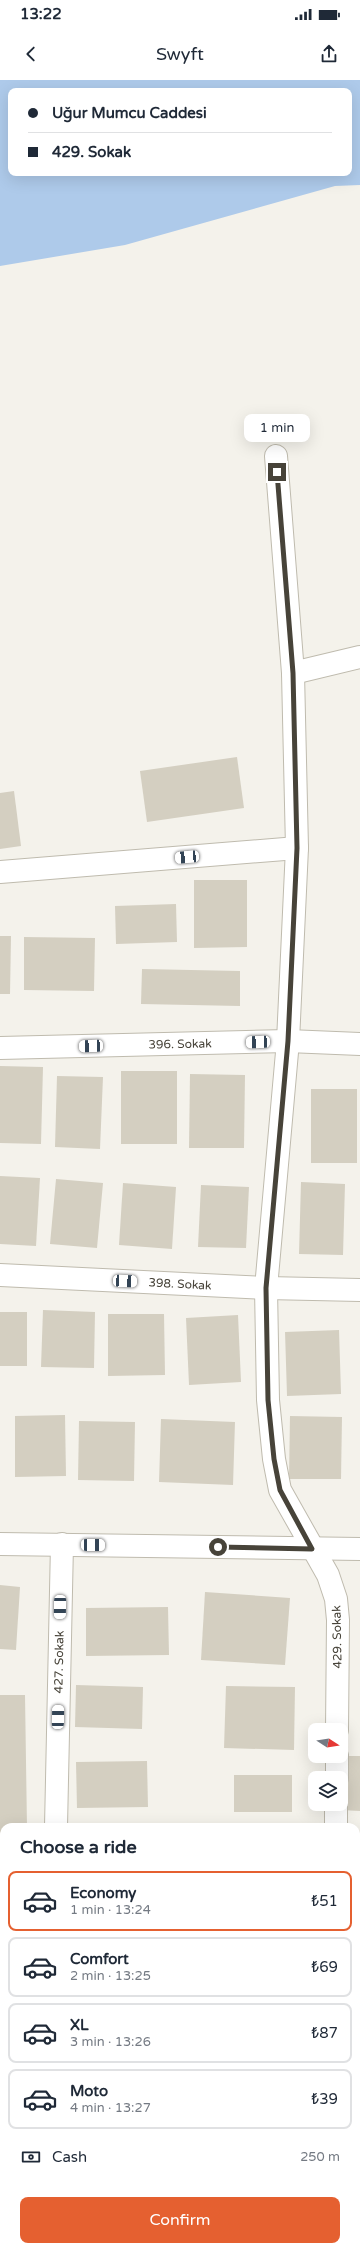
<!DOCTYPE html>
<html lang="en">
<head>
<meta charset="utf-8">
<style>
  :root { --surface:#fff; --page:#f2f2f3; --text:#1f2937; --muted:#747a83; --line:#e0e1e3; --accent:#e56030 }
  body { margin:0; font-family:"Varela Round",sans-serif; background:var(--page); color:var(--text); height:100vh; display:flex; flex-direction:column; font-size:15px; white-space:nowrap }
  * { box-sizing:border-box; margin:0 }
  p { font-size:13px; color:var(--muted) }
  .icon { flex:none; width:22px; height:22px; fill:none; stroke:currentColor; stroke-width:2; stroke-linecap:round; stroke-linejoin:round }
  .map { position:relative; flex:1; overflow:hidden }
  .side { position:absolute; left:0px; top:1743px; width:360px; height:428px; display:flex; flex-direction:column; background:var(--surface); border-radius:12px 12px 0 0; box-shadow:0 4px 16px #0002 }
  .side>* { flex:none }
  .hud { position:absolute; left:8px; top:8px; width:344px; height:88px; border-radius:8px; box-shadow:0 4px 16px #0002; display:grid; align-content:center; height:88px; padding:0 20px; background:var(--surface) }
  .needle { width:26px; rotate:102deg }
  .tools { position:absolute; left:308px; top:1643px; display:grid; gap:8px }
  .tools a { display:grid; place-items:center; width:40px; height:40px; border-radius:8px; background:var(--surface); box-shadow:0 4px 16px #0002; font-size:20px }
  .end { position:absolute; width:18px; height:18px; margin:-9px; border:5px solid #474339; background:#fff; box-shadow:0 0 0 2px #fff }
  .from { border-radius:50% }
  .bubble { position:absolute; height:28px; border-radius:8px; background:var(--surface); box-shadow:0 4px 16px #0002; font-size:13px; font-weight:600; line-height:28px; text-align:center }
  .car { position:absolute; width:12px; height:24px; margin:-12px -6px; border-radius:5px; box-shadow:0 0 3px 1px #0007; background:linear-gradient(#fff 24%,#345 0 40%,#fff 0 76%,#345 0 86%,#fff 0) }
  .hud b { display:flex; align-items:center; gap:14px; height:38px; font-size:15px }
  .hud b+b { border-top:1px solid var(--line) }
  .hud i { width:10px; height:10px; background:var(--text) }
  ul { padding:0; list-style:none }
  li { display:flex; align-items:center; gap:12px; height:60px; margin:0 8px 6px; padding:0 12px; border:2px solid var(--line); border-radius:8px }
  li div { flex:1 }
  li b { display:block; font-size:15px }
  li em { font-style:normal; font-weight:600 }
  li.selected { border-color:var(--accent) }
  li>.icon { width:36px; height:36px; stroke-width:1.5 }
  h2 { padding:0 20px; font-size:18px; line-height:48px }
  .pay { display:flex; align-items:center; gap:10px; height:44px; padding:0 20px; font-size:15px }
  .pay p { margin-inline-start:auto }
  .primary-button { display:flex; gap:8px; margin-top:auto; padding:8px 20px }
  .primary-button a { flex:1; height:46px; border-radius:8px; background:var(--accent); color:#fff; font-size:16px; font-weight:600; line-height:46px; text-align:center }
  .status { display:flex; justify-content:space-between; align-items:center; height:28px; padding:0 20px; background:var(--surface); direction:ltr }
  .status svg { height:11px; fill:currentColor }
  header { display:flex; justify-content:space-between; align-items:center; height:52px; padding:0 20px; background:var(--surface); font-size:18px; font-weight:600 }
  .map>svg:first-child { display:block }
  .water { fill:#aecaea; fill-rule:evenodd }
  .building { fill:#d4cfc1 }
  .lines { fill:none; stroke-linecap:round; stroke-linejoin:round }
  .minor-casing { stroke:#bfbbae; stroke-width:24 }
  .tertiary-casing { stroke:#bfbbae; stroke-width:24 }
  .minor { stroke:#fff; stroke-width:22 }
  .tertiary { stroke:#fff; stroke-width:22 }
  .route { stroke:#474339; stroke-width:5 }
  .labels { text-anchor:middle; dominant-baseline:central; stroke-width:3.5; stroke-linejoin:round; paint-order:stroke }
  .street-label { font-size:12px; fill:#474339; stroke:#fff }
</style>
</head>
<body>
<div class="status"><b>13:22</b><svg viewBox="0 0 49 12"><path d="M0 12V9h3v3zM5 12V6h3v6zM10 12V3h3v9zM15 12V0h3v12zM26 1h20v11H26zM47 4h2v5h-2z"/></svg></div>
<header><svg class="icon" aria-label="back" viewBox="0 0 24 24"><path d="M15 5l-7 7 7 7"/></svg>Swyft<svg class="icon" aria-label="share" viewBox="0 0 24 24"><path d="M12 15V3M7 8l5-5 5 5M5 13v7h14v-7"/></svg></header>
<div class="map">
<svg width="360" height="2171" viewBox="0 0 360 2171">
  <rect width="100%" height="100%" fill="#f4f2eb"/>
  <path class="water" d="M 0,0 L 360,0 L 360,105 L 335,106 L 125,165 L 0,186 ZM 11,11 L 349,11 L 349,93 L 11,93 Z"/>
  <g class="building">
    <polygon points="237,677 244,728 147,742 140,691"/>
    <polygon points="14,711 21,766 0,769 0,713"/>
    <polygon points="194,800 247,800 247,867 194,868"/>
    <polygon points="176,824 177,862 116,864 115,826"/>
    <polygon points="0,856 11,856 10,914 0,914"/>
    <polygon points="24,857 95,858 94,911 24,910"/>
    <polygon points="142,889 240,891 240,926 141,924"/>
    <polygon points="0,986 43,987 41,1064 0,1063"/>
    <rect x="121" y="991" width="56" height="73"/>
    <polygon points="190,994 245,995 244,1068 189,1068"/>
    <polygon points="57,996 103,997 100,1069 55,1067"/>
    <rect x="311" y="1009" width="46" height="74"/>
    <polygon points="0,1096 40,1098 36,1166 0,1164"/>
    <polygon points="56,1099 103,1103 97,1168 50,1164"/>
    <polygon points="301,1102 345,1104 343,1175 299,1174"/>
    <polygon points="123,1103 176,1107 172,1169 119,1165"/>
    <polygon points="201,1105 249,1107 246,1168 198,1167"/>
    <polygon points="43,1230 95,1232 94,1288 41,1287"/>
    <rect x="0" y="1232" width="27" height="54"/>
    <polygon points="108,1234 164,1234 165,1295 108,1296"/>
    <polygon points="238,1235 241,1302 189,1305 186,1238"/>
    <polygon points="339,1250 341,1314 287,1316 285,1252"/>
    <polygon points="65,1335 66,1396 15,1397 15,1336"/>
    <polygon points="290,1336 342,1337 341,1399 289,1399"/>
    <polygon points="161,1339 235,1342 233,1405 159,1402"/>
    <polygon points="79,1341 135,1342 134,1401 78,1400"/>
    <polygon points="0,1505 20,1507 16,1570 0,1569"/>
    <polygon points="205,1512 290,1518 285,1585 201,1580"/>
    <polygon points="168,1527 169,1575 86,1576 86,1528"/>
    <polygon points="76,1605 143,1607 142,1649 75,1647"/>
    <polygon points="226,1606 295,1607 294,1670 224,1668"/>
    <polygon points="0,1615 25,1615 27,1747 4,1747 4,1812 0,1812"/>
    <polygon points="343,1676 360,1676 360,1731 341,1730"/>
    <polygon points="147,1681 148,1727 77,1728 76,1682"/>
    <rect x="234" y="1695" width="58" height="37"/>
    <polygon points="286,1745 286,1747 255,1747 255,1746"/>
    <rect x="356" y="1805" width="4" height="36"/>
    <rect x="356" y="1862" width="4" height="40"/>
    <rect x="0" y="1903" width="4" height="161"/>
    <polygon points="356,2143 360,2143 360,2171 344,2171 344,2167 356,2167"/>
    <rect x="79" y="2167" width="65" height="4"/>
  </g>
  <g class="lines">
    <defs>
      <g id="minor">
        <polyline points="276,376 293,593 297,768 288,961 266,1208 268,1320 274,1379 280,1410 328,1495 336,1519 338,1540 337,1650"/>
        <polyline points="293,593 360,577"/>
        <polyline points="0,792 297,768"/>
        <polyline points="0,968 288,961 360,964"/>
        <polyline points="0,1195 266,1208 360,1210"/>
        <polyline points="337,1698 337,1676"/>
        <polyline points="56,1747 62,1464"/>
        <polyline points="336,1747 336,1724"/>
        <polyline points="0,1859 4,1859"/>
        <polyline points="51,2167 51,2171"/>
        <polyline points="332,2171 332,2167"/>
      </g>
      <polyline id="tertiary" points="0,1464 360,1469"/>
    </defs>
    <use href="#minor" class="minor-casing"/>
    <use href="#tertiary" class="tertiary-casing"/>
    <use href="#minor" class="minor"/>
    <use href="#tertiary" class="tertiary"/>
  </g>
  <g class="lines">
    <polyline class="route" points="218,1467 312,1469 280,1410 274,1379 268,1320 266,1208 288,961 297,768 293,593 277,392"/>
  </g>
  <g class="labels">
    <g class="street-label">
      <text transform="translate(180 964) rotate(-1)">396. Sokak</text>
      <text transform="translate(180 1204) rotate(3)">398. Sokak</text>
      <text transform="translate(337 1557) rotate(-91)">429. Sokak</text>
      <text transform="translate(59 1582) rotate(-89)">427. Sokak</text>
    </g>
  </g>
</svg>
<div class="tools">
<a><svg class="needle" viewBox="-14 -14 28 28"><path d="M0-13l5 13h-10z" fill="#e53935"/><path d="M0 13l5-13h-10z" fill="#747a83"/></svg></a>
<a><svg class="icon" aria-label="layers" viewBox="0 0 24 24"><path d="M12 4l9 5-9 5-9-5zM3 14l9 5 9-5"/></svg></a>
</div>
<i class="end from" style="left:218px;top:1467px"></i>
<i class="end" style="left:277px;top:392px"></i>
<div class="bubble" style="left:244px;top:334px;width:66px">1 min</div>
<i class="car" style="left:187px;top:777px;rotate:265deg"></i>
<i class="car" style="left:258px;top:962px;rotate:268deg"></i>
<i class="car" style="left:91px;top:966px;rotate:268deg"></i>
<i class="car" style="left:125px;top:1201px;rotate:93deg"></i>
<i class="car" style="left:93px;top:1465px;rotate:91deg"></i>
<i class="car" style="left:60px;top:1527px;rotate:181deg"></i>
<i class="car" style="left:58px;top:1637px;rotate:1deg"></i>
<div class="hud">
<b><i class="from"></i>Uğur Mumcu Caddesi</b>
<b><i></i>429. Sokak</b>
</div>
<section class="side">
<h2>Choose a ride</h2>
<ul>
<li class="selected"><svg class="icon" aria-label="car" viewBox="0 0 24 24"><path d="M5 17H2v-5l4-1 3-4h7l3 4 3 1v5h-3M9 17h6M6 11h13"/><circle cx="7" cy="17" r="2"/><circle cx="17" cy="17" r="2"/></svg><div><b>Economy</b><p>1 min · 13:24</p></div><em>₺51</em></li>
<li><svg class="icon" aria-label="car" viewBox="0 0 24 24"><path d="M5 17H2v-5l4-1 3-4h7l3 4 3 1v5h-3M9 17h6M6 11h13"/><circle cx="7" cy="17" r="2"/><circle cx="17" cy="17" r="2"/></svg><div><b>Comfort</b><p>2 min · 13:25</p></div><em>₺69</em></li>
<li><svg class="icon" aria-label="car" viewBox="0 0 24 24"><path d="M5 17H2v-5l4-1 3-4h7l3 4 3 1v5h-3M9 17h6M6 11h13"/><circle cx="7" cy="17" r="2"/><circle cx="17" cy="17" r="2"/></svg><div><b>XL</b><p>3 min · 13:26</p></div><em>₺87</em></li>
<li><svg class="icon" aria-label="car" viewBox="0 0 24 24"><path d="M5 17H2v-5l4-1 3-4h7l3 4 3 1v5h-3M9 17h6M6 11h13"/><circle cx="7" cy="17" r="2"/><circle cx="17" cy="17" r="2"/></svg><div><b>Moto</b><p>4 min · 13:27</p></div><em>₺39</em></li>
</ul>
<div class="pay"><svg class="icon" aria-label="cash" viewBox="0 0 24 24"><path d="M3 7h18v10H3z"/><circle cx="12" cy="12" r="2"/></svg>Cash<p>250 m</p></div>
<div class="primary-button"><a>Confirm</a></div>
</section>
</div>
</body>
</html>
